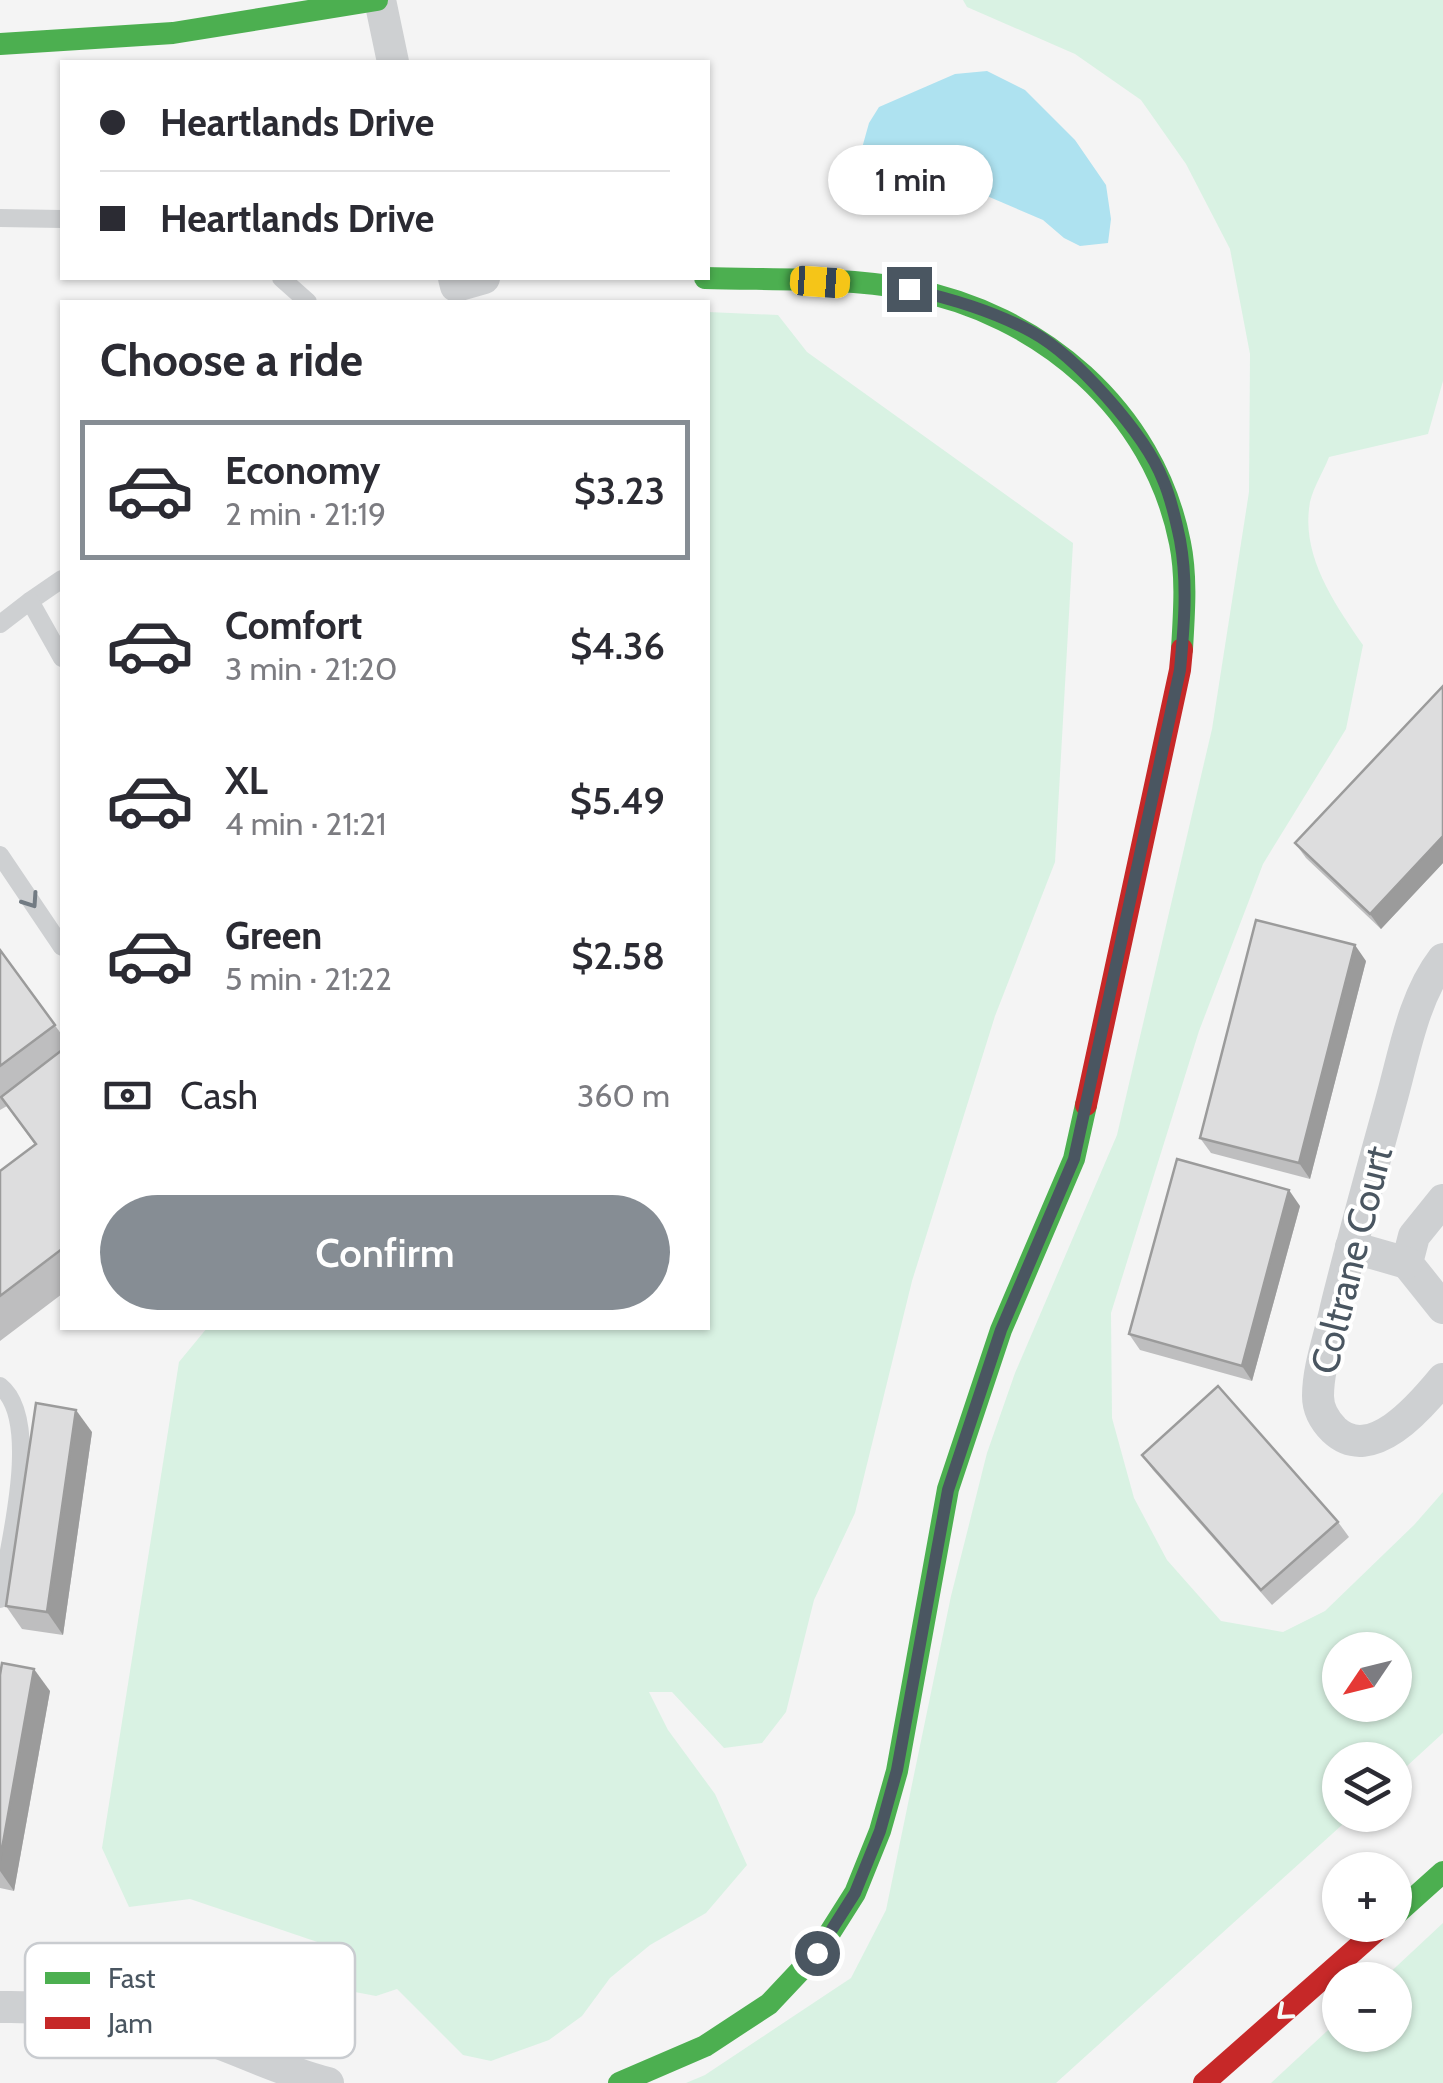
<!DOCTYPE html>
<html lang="en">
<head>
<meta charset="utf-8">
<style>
  :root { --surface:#fff; --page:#f2f2f3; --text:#2b2b33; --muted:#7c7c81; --line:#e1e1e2; --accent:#868d94 }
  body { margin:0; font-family:Cabin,sans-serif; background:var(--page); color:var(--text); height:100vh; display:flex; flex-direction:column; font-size:38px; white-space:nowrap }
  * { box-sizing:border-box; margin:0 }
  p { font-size:32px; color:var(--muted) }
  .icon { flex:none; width:55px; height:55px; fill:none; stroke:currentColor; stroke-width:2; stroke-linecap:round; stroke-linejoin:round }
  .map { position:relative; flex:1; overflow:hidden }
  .drawer { position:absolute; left:60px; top:300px; width:650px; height:1030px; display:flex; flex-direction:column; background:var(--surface); border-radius:0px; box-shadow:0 2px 8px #0004 }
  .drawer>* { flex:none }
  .top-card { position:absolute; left:60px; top:60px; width:650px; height:220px; border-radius:0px; box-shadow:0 2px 8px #0004; display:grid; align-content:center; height:220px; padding:0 40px; background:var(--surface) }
  .needle { width:65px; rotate:235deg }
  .controls { position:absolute; left:1322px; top:1632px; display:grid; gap:20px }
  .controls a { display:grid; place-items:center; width:90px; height:90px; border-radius:50%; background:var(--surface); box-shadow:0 2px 8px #0004; font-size:50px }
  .end { position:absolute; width:45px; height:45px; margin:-22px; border:12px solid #4a5661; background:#fff; box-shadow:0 0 0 5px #fff }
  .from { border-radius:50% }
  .bubble { position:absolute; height:70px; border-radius:35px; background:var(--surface); box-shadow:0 2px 8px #0004; font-size:32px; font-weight:600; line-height:70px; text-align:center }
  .car { position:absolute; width:30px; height:60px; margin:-30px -15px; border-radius:12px; box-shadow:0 0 8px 2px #0007; background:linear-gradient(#f5c518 24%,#345 0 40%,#f5c518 0 76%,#345 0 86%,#f5c518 0) }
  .top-card b { display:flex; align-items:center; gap:35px; height:95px; font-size:38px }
  .top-card b+b { border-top:2px solid var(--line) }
  .top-card i { width:25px; height:25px; background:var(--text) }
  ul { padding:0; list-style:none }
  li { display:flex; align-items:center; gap:30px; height:140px; margin:0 20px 15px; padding:0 20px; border:5px solid transparent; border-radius:0px }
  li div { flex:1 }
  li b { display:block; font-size:38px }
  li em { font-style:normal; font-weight:600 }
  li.active { border-color:var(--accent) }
  li>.icon { width:90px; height:90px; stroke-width:1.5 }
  h2 { padding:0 40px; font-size:45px; line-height:120px }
  .pay { display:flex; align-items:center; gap:25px; height:110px; padding:0 40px; font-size:38px }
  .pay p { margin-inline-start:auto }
  .cta { display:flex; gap:20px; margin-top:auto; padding:20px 40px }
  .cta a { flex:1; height:115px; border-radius:60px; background:var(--accent); color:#fff; font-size:40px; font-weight:600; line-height:115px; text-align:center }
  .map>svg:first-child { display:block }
  .green { fill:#d9f2e3; fill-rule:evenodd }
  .water { fill:#aee2f0 }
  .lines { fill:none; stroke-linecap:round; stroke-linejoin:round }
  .lane { stroke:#ced0d2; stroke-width:18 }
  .street { stroke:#ced0d2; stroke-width:32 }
  .fast { stroke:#4caf50; stroke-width:22 }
  .jam { stroke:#c62828; stroke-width:22 }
  .wall { fill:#bebebf }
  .shaded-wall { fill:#9b9b9b }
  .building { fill:#ddddde; stroke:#9b9b9b; stroke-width:2.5 }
  .oneway { stroke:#727b83 }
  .oneway2 { stroke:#f6fbf6 }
  .route { stroke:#4a5661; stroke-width:12 }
  .labels { text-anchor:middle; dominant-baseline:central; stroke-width:8; stroke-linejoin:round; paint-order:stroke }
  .street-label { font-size:38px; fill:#4a5661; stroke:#fff }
  .key { fill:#fff; stroke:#c9ccd0; stroke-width:2.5 }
  .key-label { font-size:28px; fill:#4a5661 }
</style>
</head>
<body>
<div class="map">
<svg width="1443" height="2083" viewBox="0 0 1443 2083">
  <rect width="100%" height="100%" fill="#f4f4f4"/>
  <g class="green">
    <path d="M 963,0 L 1443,0 L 1443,381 L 1428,434 L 1329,457 C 1323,473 1310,492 1309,509 C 1303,559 1336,606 1363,645 L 1346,729 L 1263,864 L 1199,1031 L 1111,1313 L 1112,1418 L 1134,1498 L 1167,1560 L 1221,1621 L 1283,1632 L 1325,1611 L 1414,1525 L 1443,1492 L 1443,1733 L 1395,1777 L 1395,1760 L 1340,1760 L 1340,1815 L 1353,1815 L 1056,2083 L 686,2083 L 705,2075 L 851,1978 L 886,1910 L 951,1596 L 987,1453 L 1015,1373 L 1117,1135 L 1212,729 L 1249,492 L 1250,354 L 1230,249 L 1186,164 L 1141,100 L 1075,54 L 967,7 ZM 1340,1650 L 1395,1650 L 1395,1705 L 1340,1705 Z"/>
    <polygon points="708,312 778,315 807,352 1073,543 1055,862 995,1016 912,1281 855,1513 814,1600 786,1712 762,1743 724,1748 672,1692 649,1692 668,1730 715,1794 747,1865 706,1913 650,1945 610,1978 582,2016 549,2040 491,2061 463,2055 397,1989 376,1996 355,1992 343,1969 338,1949 190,1899 129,1907 102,1848 179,1362 207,1328 708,1328"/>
    <polygon points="1443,1923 1443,2083 1271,2083 1340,2019 1340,2035 1395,2035 1395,1980 1382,1980"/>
  </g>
  <polygon class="water" points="987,71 1025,90 1075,140 1106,185 1111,219 1108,243 1080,246 1064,238 1043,220 987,196 955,192 907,192 868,183 857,166 869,123 879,107 955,74"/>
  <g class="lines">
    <g class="lane">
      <polyline points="0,218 62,219"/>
      <polyline points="281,278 308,302"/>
      <polyline points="30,601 62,579"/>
      <polyline points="0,624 30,601 62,658"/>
      <polyline points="0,855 62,947"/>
      <path d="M 0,1386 C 43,1420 8,1548 0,1599"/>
    </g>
    <g class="street">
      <polyline points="380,0 393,62"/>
      <polyline points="454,278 456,286 484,278"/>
      <path d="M 1443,959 C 1413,998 1404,1055 1391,1101 C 1372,1170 1353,1238 1336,1307 C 1330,1336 1318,1367 1318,1396 C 1318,1409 1325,1421 1334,1430 C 1371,1465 1420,1407 1443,1379"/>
      <polyline points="1443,1200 1414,1236 1407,1263 1443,1308"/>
      <polyline points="1351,1247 1407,1263"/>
      <path d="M 0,2007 C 63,2006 130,2015 190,2033 C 237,2048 280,2071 328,2083"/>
    </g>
    <g class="fast">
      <polyline points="0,44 173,33 377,0"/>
      <path d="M 705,278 C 773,280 843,277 909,289 C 1040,313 1154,410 1180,543 C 1187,577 1184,614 1182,649"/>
      <polyline points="1395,1915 1443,1872"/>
      <polyline points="619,2083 705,2046 769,2004 817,1953 855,1893 880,1831 897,1771 948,1489 1001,1330 1074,1159 1086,1105"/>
    </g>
    <g class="jam">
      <polyline points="1086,1105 1180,670 1182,649"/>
      <polyline points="1204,2083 1383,1925"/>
    </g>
  </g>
  <g class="wall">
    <polygon points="1443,686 1443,863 1381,929 1306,858 1295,843"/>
    <polygon points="0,950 62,1035 62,1294 0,1341 0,1171 35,1145 7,1106 0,1110"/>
    <polygon points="1366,961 1310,1179 1211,1153 1200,1138"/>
    <polygon points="1300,1206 1252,1381 1140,1350 1129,1334"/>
    <polygon points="92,1432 63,1635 22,1629 6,1606"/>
    <polygon points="1142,1455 1338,1522 1349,1537 1272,1605 1153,1470"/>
    <polygon points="0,1675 50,1691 14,1891 0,1888"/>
  </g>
  <g class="shaded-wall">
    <polygon points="1443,836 1443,863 1381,929 1370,914"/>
    <polygon points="1355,945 1366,961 1310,1179 1299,1163"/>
    <polygon points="1289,1190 1300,1206 1252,1381 1242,1366"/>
    <polygon points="76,1410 92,1432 63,1635 47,1612"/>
    <polygon points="34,1669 50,1691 14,1891 0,1871 0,1860"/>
  </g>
  <g class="building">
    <polygon points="1443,686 1443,836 1370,914 1295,843"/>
    <polygon points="1256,920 1355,945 1299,1163 1200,1138"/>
    <polygon points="0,950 55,1025 0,1066"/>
    <polygon points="62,1050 62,1249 0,1296 0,1171 36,1144 1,1097"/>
    <polygon points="1177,1159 1289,1190 1242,1366 1129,1334"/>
    <polygon points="1218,1386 1338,1522 1261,1590 1142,1455"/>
    <polygon points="36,1403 76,1410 47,1612 6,1606"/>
    <polygon points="2,1663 34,1669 0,1860 0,1675"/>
  </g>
  <defs><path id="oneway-chevron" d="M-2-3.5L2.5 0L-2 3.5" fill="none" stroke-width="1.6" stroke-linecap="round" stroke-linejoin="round" transform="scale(2.5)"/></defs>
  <use class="oneway" href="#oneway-chevron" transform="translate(31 901) rotate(56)"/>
  <use class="oneway2" href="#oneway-chevron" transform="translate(1284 2013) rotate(139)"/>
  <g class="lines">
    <path class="route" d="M 817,1953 L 855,1893 L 880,1831 L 897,1770 L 948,1490 L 1001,1330 L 1074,1159 L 1180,670 C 1184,626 1188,584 1180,540 C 1176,521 1171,498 1163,480 C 1145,434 1076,356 1032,332 C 993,311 952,299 909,289"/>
  </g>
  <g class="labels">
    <g class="street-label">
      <text transform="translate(1351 1260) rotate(-76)">Coltrane Court</text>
    </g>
  </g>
  <rect x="25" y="1943" width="330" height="115" rx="15" class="key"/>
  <rect x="45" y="1972" width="45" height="12" fill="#4caf50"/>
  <rect x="45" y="2017" width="45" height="12" fill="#c62828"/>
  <g class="key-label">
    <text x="108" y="1988">Fast</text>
    <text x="108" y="2033">Jam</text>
  </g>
</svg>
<div class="controls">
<a><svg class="needle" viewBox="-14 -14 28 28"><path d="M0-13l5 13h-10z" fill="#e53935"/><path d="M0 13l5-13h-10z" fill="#7c7c81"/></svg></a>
<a><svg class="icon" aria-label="layers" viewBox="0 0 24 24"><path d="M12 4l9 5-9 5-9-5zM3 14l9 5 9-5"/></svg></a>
<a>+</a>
<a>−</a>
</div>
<i class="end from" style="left:817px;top:1953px"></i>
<i class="end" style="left:909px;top:289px"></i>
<div class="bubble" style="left:828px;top:145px;width:165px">1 min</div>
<i class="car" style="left:820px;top:282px;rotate:94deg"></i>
<div class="top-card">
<b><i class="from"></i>Heartlands Drive</b>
<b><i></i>Heartlands Drive</b>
</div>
<section class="drawer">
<h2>Choose a ride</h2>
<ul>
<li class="active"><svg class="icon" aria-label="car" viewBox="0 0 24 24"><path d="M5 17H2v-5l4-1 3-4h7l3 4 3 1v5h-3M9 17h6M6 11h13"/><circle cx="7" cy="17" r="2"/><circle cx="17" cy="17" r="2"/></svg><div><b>Economy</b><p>2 min · 21:19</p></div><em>$3.23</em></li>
<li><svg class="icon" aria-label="car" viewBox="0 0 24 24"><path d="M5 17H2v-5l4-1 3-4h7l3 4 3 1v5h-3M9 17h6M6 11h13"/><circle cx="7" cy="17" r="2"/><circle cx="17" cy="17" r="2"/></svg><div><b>Comfort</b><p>3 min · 21:20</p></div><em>$4.36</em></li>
<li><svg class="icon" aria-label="car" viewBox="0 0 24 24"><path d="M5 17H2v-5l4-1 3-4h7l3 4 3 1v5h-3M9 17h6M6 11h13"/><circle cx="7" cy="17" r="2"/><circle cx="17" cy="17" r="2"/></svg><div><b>XL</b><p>4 min · 21:21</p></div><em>$5.49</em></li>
<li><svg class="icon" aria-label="car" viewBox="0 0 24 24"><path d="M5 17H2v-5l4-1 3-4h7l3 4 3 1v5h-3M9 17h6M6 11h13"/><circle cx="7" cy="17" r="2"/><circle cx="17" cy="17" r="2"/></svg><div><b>Green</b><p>5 min · 21:22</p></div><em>$2.58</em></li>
</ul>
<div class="pay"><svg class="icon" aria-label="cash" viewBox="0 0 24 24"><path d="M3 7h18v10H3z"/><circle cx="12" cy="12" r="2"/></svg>Cash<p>360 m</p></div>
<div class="cta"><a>Confirm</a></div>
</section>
</div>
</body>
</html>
